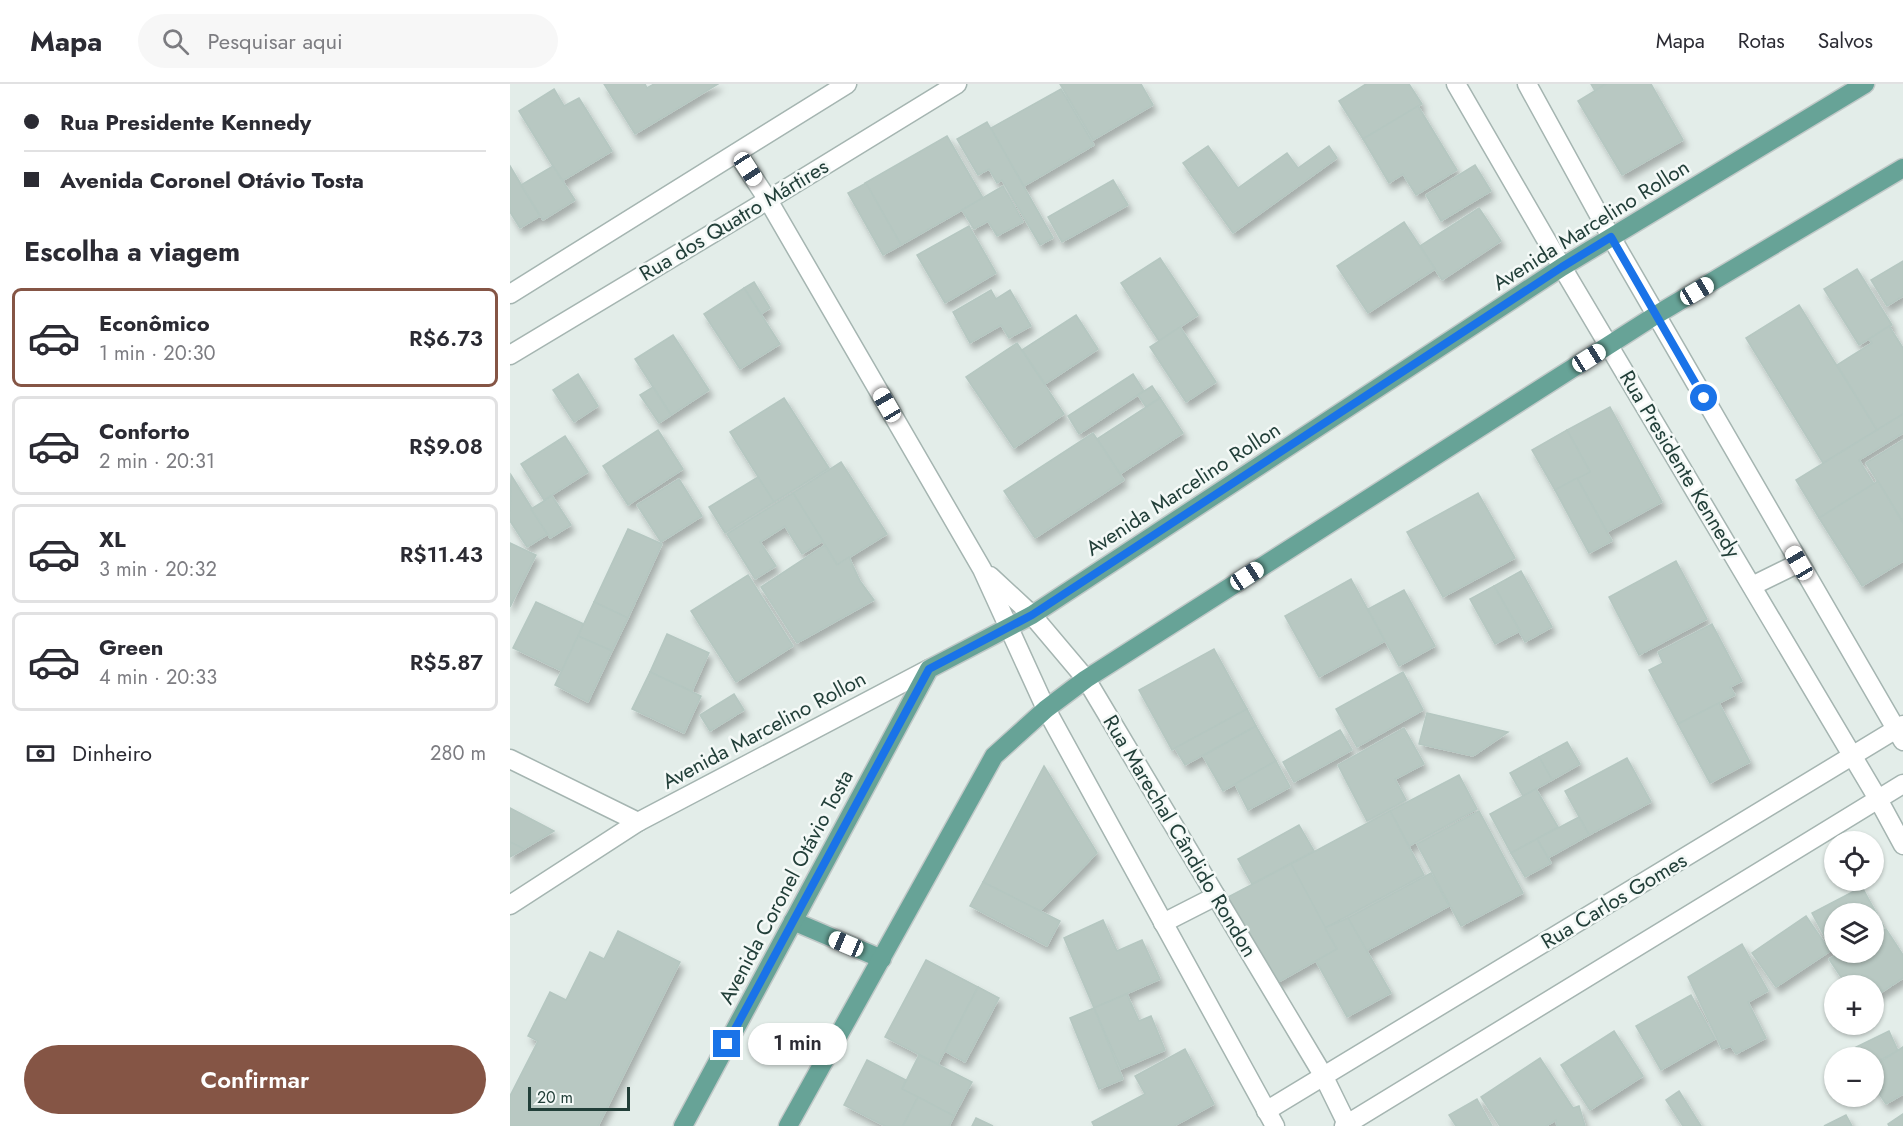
<!DOCTYPE html>
<html lang="pt">
<head>
<meta charset="utf-8">
<style>
  :root { --surface:#fff; --page:#f7f7f7; --text:#2b2b33; --muted:#7c7c81; --line:#e1e1e2; --accent:#855545 }
  body { margin:0; font-family:Jost,sans-serif; background:var(--page); color:var(--text); height:100vh; display:flex; flex-direction:column; font-size:22px; white-space:nowrap }
  * { box-sizing:border-box; margin:0 }
  p { font-size:20px; color:var(--muted) }
  .icon { flex:none; width:33px; height:33px; fill:none; stroke:currentColor; stroke-width:2; stroke-linecap:round; stroke-linejoin:round }
  .map { position:relative; flex:1; overflow:hidden }
  .panel { display:flex; flex-direction:column; background:var(--surface); width:510px }
  .panel>* { flex:none }
  .top-card { display:grid; align-content:center; height:132px; padding:0 24px; background:var(--surface) }
  .tools { position:absolute; left:1314px; top:747px; display:grid; gap:12px }
  .tools a { display:grid; place-items:center; width:60px; height:60px; border-radius:50%; background:var(--surface); box-shadow:0 2px 4px #0004; font-size:30px }
  .scale { position:absolute; left:18px; bottom:15px; width:102px; box-sizing:border-box; padding-left:6px; border:3px solid #223f39; border-top:0; font-size:16px; line-height:21px; white-space:nowrap; color:#223f39; -webkit-text-stroke:4px #f4f9f7; paint-order:stroke }
  .end { position:absolute; width:27px; height:27px; margin:-14px; border:8px solid #1a73e8; background:#fff; box-shadow:0 0 0 3px #fff }
  .from { border-radius:50% }
  .bubble { position:absolute; height:42px; border-radius:21px; background:var(--surface); box-shadow:0 2px 4px #0004; font-size:20px; font-weight:600; line-height:42px; text-align:center }
  .car { position:absolute; width:18px; height:36px; margin:-18px -9px; border-radius:8px; box-shadow:0 0 4px 2px #0007; background:linear-gradient(#fff 24%,#345 0 40%,#fff 0 76%,#345 0 86%,#fff 0) }
  .top-card b { display:flex; align-items:center; gap:21px; height:57px; font-size:22px }
  .top-card b+b { border-top:2px solid var(--line) }
  .top-card i { width:15px; height:15px; background:var(--text) }
  ul { padding:0; list-style:none }
  li { display:flex; align-items:center; gap:18px; height:99px; margin:0 12px 9px; padding:0 12px; border:3px solid var(--line); border-radius:9px }
  li div { flex:1 }
  li b { display:block; font-size:22px }
  li em { font-style:normal; font-weight:600 }
  li.selected { border-color:var(--accent) }
  li>.icon { width:54px; height:54px; stroke-width:1.5 }
  h2 { padding:0 24px; font-size:27px; line-height:72px }
  .pay { display:flex; align-items:center; gap:15px; height:66px; padding:0 24px; font-size:22px }
  .pay p { margin-inline-start:auto }
  .primary-button { display:flex; gap:12px; margin-top:auto; padding:12px 24px }
  .primary-button a { flex:1; height:69px; border-radius:36px; background:var(--accent); color:#fff; font-size:24px; font-weight:600; line-height:69px; text-align:center }
  header { display:flex; align-items:center; gap:36px; box-sizing:border-box; height:84px; padding:0 30px; background:var(--surface); border-bottom:2px solid var(--line) }
  header strong { font-size:28px }
  nav { display:flex; gap:33px; margin-inline-start:auto; font-size:21px }
  .search { width:420px; height:54px; background:var(--page); display:flex; align-items:center; gap:15px; box-sizing:border-box; padding:0 21px; border-radius:33px; color:var(--muted); font-size:22px }
  main { display:flex; flex:1; min-height:0 }
  .map>svg:first-child { display:block }
  .building { fill:#b8c8c2; stroke:#b5c7c1; stroke-width:1.5; filter:url(#shadow) }
  .lines { fill:none; stroke-linecap:round; stroke-linejoin:round }
  .minor-casing { stroke:#a5b5b1; stroke-width:21 }
  .major-casing { stroke:#c1c9c8; stroke-width:21 }
  .minor { stroke:#fff; stroke-width:18 }
  .major { stroke:#67a397; stroke-width:18 }
  .route { stroke:#1a73e8; stroke-width:8 }
  .labels { text-anchor:middle; dominant-baseline:central; stroke-width:5; stroke-linejoin:round; paint-order:stroke }
  .street-label { font-size:21px; fill:#223f39; stroke:#f4f9f7 }
</style>
</head>
<body>
<header>
<strong>Mapa</strong>
<div class="search"><svg class="icon" aria-label="search" viewBox="0 0 24 24"><circle cx="10" cy="10" r="6"/><path d="M15 15l6 6"/></svg>Pesquisar aqui</div>
<nav><a>Mapa</a><a>Rotas</a><a>Salvos</a></nav>
</header>
<main>
<section class="panel">
<div class="top-card">
<b><i class="from"></i>Rua Presidente Kennedy</b>
<b><i></i>Avenida Coronel Otávio Tosta</b>
</div>
<h2>Escolha a viagem</h2>
<ul>
<li class="selected"><svg class="icon" aria-label="car" viewBox="0 0 24 24"><path d="M5 17H2v-5l4-1 3-4h7l3 4 3 1v5h-3M9 17h6M6 11h13"/><circle cx="7" cy="17" r="2"/><circle cx="17" cy="17" r="2"/></svg><div><b>Econômico</b><p>1 min · 20:30</p></div><em>R$6.73</em></li>
<li><svg class="icon" aria-label="car" viewBox="0 0 24 24"><path d="M5 17H2v-5l4-1 3-4h7l3 4 3 1v5h-3M9 17h6M6 11h13"/><circle cx="7" cy="17" r="2"/><circle cx="17" cy="17" r="2"/></svg><div><b>Conforto</b><p>2 min · 20:31</p></div><em>R$9.08</em></li>
<li><svg class="icon" aria-label="car" viewBox="0 0 24 24"><path d="M5 17H2v-5l4-1 3-4h7l3 4 3 1v5h-3M9 17h6M6 11h13"/><circle cx="7" cy="17" r="2"/><circle cx="17" cy="17" r="2"/></svg><div><b>XL</b><p>3 min · 20:32</p></div><em>R$11.43</em></li>
<li><svg class="icon" aria-label="car" viewBox="0 0 24 24"><path d="M5 17H2v-5l4-1 3-4h7l3 4 3 1v5h-3M9 17h6M6 11h13"/><circle cx="7" cy="17" r="2"/><circle cx="17" cy="17" r="2"/></svg><div><b>Green</b><p>4 min · 20:33</p></div><em>R$5.87</em></li>
</ul>
<div class="pay"><svg class="icon" aria-label="cash" viewBox="0 0 24 24"><path d="M3 7h18v10H3z"/><circle cx="12" cy="12" r="2"/></svg>Dinheiro<p>280 m</p></div>
<div class="primary-button"><a>Confirmar</a></div>
</section>
<div class="map">
<svg width="1393" height="1042" viewBox="0 0 1393 1042">
  <defs>
    <filter id="shadow"><feDropShadow dx="3.5" dy="6" stdDeviation="3" flood-color="#0004"/></filter>
  </defs>
  <rect width="100%" height="100%" fill="#e3ede9"/>
  <g class="building">
    <polygon points="94,0 135,0 137,4 144,0 208,0 125,50"/>
    <polygon points="550,0 631,0 643,21 583,56"/>
    <polygon points="856,0 899,0 912,20 853,55 829,17"/>
    <polygon points="1081,0 1096,0 1085,7"/>
    <polygon points="1096,0 1141,0 1173,56 1112,91 1068,17"/>
    <polygon points="44,5 54,22 69,14 102,67 52,97 9,27"/>
    <polygon points="551,5 584,61 514,102 481,44"/>
    <polygon points="908,22 947,86 906,111 893,90 879,99 853,55"/>
    <polygon points="477,38 543,154 530,161 492,96 487,99 479,85 468,91 447,55"/>
    <polygon points="437,52 473,114 391,161 355,99"/>
    <polygon points="698,62 728,104 777,69 788,84 819,62 827,74 723,149 673,79"/>
    <polygon points="965,81 981,107 931,137 916,111"/>
    <polygon points="0,82 30,132 10,144 0,128"/>
    <polygon points="43,82 65,116 33,136 11,101"/>
    <polygon points="603,96 618,121 552,158 538,133"/>
    <polygon points="356,99 391,161 373,171 338,109"/>
    <polygon points="493,102 513,138 487,152 478,137 464,145 452,126"/>
    <polygon points="969,124 991,157 932,196 910,162"/>
    <polygon points="894,138 925,185 858,229 827,182"/>
    <polygon points="459,142 486,189 435,219 407,171"/>
    <polygon points="650,174 688,231 649,257 611,199"/>
    <polygon points="1393,177 1393,212 1377,222 1361,196"/>
    <polygon points="1347,185 1382,241 1349,261 1314,205"/>
    <polygon points="244,198 260,224 251,230 234,204"/>
    <polygon points="234,204 270,260 230,285 194,230"/>
    <polygon points="481,206 486,215 500,206 521,242 499,254 491,241 460,259 443,228"/>
    <polygon points="1289,221 1367,346 1313,379 1236,254"/>
    <polygon points="566,231 588,265 535,300 512,266"/>
    <polygon points="1379,242 1393,264 1393,330 1367,346 1327,281 1362,259 1359,255"/>
    <polygon points="670,243 706,298 676,318 640,263"/>
    <polygon points="163,251 199,306 161,331 125,275"/>
    <polygon points="507,259 554,330 504,364 456,293"/>
    <polygon points="68,290 88,322 64,338 43,306"/>
    <polygon points="623,290 634,307 569,350 558,332"/>
    <polygon points="642,302 650,314 636,323 628,311"/>
    <polygon points="143,303 161,331 149,339 130,311"/>
    <polygon points="274,314 319,384 264,418 220,348"/>
    <polygon points="650,314 673,349 610,390 587,355"/>
    <polygon points="1100,323 1152,418 1097,448 1067,394 1080,388 1057,346"/>
    <polygon points="1393,330 1393,349 1349,376 1364,400 1309,434 1286,396"/>
    <polygon points="148,346 173,385 118,421 93,382"/>
    <polygon points="1057,346 1080,388 1045,406 1022,366"/>
    <polygon points="583,349 614,396 525,454 494,407"/>
    <polygon points="55,352 78,388 34,416 11,380"/>
    <polygon points="1393,356 1393,438 1356,379"/>
    <polygon points="331,378 377,450 327,481 283,409"/>
    <polygon points="1,391 38,450 17,463 0,437"/>
    <polygon points="248,393 264,418 215,449 199,423"/>
    <polygon points="1067,394 1102,457 1079,469 1045,406"/>
    <polygon points="169,395 192,432 151,458 127,421"/>
    <polygon points="1368,397 1393,439 1393,477 1352,502 1309,434"/>
    <polygon points="283,409 313,457 292,470 275,442 250,458 266,482 245,495 217,450"/>
    <polygon points="968,409 1005,474 933,513 897,448"/>
    <polygon points="42,412 61,441 40,454 21,425"/>
    <polygon points="118,445 152,460 118,534 84,518"/>
    <polygon points="0,459 26,471 0,523"/>
    <polygon points="315,461 327,481 339,473 350,497 364,516 287,559 251,503"/>
    <polygon points="1166,477 1197,535 1129,571 1099,513"/>
    <polygon points="1011,487 1042,543 1015,558 984,502"/>
    <polygon points="238,491 283,562 226,598 181,527"/>
    <polygon points="841,495 875,557 809,593 775,532"/>
    <polygon points="984,502 1010,547 985,560 960,515"/>
    <polygon points="894,506 925,562 889,582 858,525"/>
    <polygon points="26,518 74,540 52,587 3,564"/>
    <polygon points="84,518 118,534 102,567 68,552"/>
    <polygon points="1202,540 1232,597 1220,603 1225,611 1168,640 1139,586 1153,579 1148,568"/>
    <polygon points="157,550 199,569 182,607 140,588"/>
    <polygon points="68,552 102,567 78,618 45,601"/>
    <polygon points="704,565 737,625 662,666 629,606"/>
    <polygon points="140,588 191,612 174,649 122,625"/>
    <polygon points="893,588 913,626 847,663 826,625"/>
    <polygon points="224,610 234,626 200,647 190,631"/>
    <polygon points="1209,619 1240,678 1200,699 1168,640"/>
    <polygon points="737,625 746,642 675,681 665,664"/>
    <polygon points="917,629 998,648 963,672 909,660"/>
    <polygon points="746,642 766,677 713,707 693,672"/>
    <polygon points="894,644 914,680 885,695 896,716 857,737 828,681"/>
    <polygon points="830,646 842,666 784,698 773,678"/>
    <polygon points="1057,658 1070,680 1042,696 1029,673"/>
    <polygon points="1029,673 1042,696 1013,712 1000,689"/>
    <polygon points="1117,674 1141,718 1079,751 1055,707"/>
    <polygon points="766,677 780,703 738,726 725,700"/>
    <polygon points="534,682 587,769 530,827 473,798"/>
    <polygon points="949,691 967,725 899,762 880,727"/>
    <polygon points="1026,705 1048,743 1001,769 980,730"/>
    <polygon points="0,724 44,747 14,765 0,758"/>
    <polygon points="880,727 914,791 815,844 781,780"/>
    <polygon points="969,727 1013,809 951,842 907,760"/>
    <polygon points="1069,733 1079,751 1038,774 1027,755"/>
    <polygon points="789,741 804,767 742,800 728,775"/>
    <polygon points="1027,755 1041,779 1015,793 1001,769"/>
    <polygon points="0,758 14,765 0,773"/>
    <polygon points="781,780 827,865 765,900 718,813"/>
    <polygon points="921,789 939,822 856,867 838,834"/>
    <polygon points="473,798 550,837 537,862 460,822"/>
    <polygon points="1352,803 1374,843 1364,849 1364,830 1324,830 1324,868 1327,868 1324,870 1302,829"/>
    <polygon points="1296,832 1320,867 1266,903 1242,869"/>
    <polygon points="838,834 881,909 837,933 806,877 827,865 815,844"/>
    <polygon points="593,836 607,867 632,856 650,895 584,924 554,854"/>
    <polygon points="1376,845 1393,871 1393,894 1364,913 1364,902 1337,902 1319,875 1332,868 1364,868 1364,851"/>
    <polygon points="108,847 170,878 88,1042 0,1042 0,1012 28,957 18,952 40,908 56,916 80,868 94,875"/>
    <polygon points="1232,860 1258,907 1238,918 1256,954 1226,970 1221,962 1212,965 1178,893"/>
    <polygon points="416,876 468,903 428,980 375,953"/>
    <polygon points="468,903 489,914 455,978 435,967"/>
    <polygon points="617,910 629,937 641,932 655,966 611,985 584,924"/>
    <polygon points="1181,911 1205,955 1151,986 1126,942"/>
    <polygon points="584,924 613,995 589,1005 560,934"/>
    <polygon points="1104,947 1133,992 1080,1026 1051,981"/>
    <polygon points="1379,947 1388,967 1364,979 1364,974 1349,974 1344,964"/>
    <polygon points="1393,963 1393,1010 1376,1020 1364,1002 1364,982"/>
    <polygon points="675,965 704,1020 664,1042 584,1042 582,1038 635,1010 625,992"/>
    <polygon points="409,971 462,998 444,1032 392,1005"/>
    <polygon points="1030,974 1063,1024 1069,1022 1075,1042 1047,1042 1046,1036 1036,1042 990,1042 971,1013"/>
    <polygon points="357,976 396,996 392,1005 408,1013 393,1042 375,1042 334,1021"/>
    <polygon points="1169,1007 1191,1042 1173,1042 1156,1016"/>
    <polygon points="408,1013 444,1032 439,1042 393,1042"/>
    <polygon points="967,1015 982,1042 946,1042 939,1031"/>
    <polygon points="1393,1030 1393,1042 1379,1042 1378,1040"/>
    <polygon points="1336,1031 1342,1042 1314,1042"/>
    <polygon points="466,1034 483,1042 462,1042"/>
  </g>
  <g class="lines">
    <defs>
      <g id="minor">
        <polyline points="946,0 1052,183 1368,715 1393,761"/>
        <polyline points="1017,0 1101,153 1393,657"/>
        <polyline points="227,69 258,116 472,485 536,625 765,1042"/>
        <polyline points="0,210 337,0"/>
        <polyline points="0,271 258,116 447,0"/>
        <polyline points="480,492 522,531 576,595 813,991 838,1042"/>
        <polyline points="1242,502 1289,479"/>
        <polyline points="0,675 128,738"/>
        <polyline points="0,821 128,738 419,585"/>
        <polyline points="653,839 706,812"/>
        <polyline points="756,1027 1393,641"/>
        <polyline points="834,1042 1393,700"/>
      </g>
      <g id="major">
        <polyline points="283,837 372,875"/>
        <polyline points="173,1042 419,585 522,531 1052,183 1355,0"/>
        <polyline points="278,1042 484,672 536,625 576,595 1146,231 1393,84"/>
      </g>
    </defs>
    <use href="#minor" class="minor-casing"/>
    <use href="#major" class="major-casing"/>
    <use href="#minor" class="minor"/>
    <use href="#major" class="major"/>
  </g>
  <g class="lines">
    <polyline class="route" points="217,960 419,585 522,531 1052,183 1101,153 1194,314"/>
  </g>
  <g class="labels">
    <g class="street-label">
      <text transform="translate(224 136) rotate(-31)">Rua dos Quatro Mártires</text>
      <text transform="translate(1081 141) rotate(-32)">Avenida Marcelino Rollon</text>
      <text transform="translate(1170 380) rotate(59)">Rua Presidente Kennedy</text>
      <text transform="translate(673 405) rotate(-33)">Avenida Marcelino Rollon</text>
      <text transform="translate(254 646) rotate(-28)">Avenida Marcelino Rollon</text>
      <text transform="translate(670 752) rotate(59)">Rua Marechal Cândido Rondon</text>
      <text transform="translate(276 803) rotate(-62)">Avenida Coronel Otávio Tosta</text>
      <text transform="translate(1104 817) rotate(-31)">Rua Carlos Gomes</text>
    </g>
  </g>
</svg>
<div class="tools">
<a><svg class="icon" aria-label="locate" viewBox="0 0 24 24"><circle cx="12" cy="12" r="6"/><path d="M12 2v4M12 18v4M2 12h4M18 12h4"/></svg></a>
<a><svg class="icon" aria-label="layers" viewBox="0 0 24 24"><path d="M12 4l9 5-9 5-9-5zM3 14l9 5 9-5"/></svg></a>
<a>+</a>
<a>−</a>
</div>
<div class="scale">20 m</div>
<i class="end from" style="left:1194px;top:314px"></i>
<i class="end" style="left:217px;top:960px"></i>
<div class="bubble" style="left:238px;top:939px;width:99px">1 min</div>
<i class="car" style="left:238px;top:85px;rotate:147deg"></i>
<i class="car" style="left:1187px;top:207px;rotate:59deg"></i>
<i class="car" style="left:1079px;top:274px;rotate:58deg"></i>
<i class="car" style="left:377px;top:321px;rotate:330deg"></i>
<i class="car" style="left:1289px;top:479px;rotate:330deg"></i>
<i class="car" style="left:737px;top:492px;rotate:57deg"></i>
<i class="car" style="left:336px;top:860px;rotate:293deg"></i>
</div>
</main>
</body>
</html>
